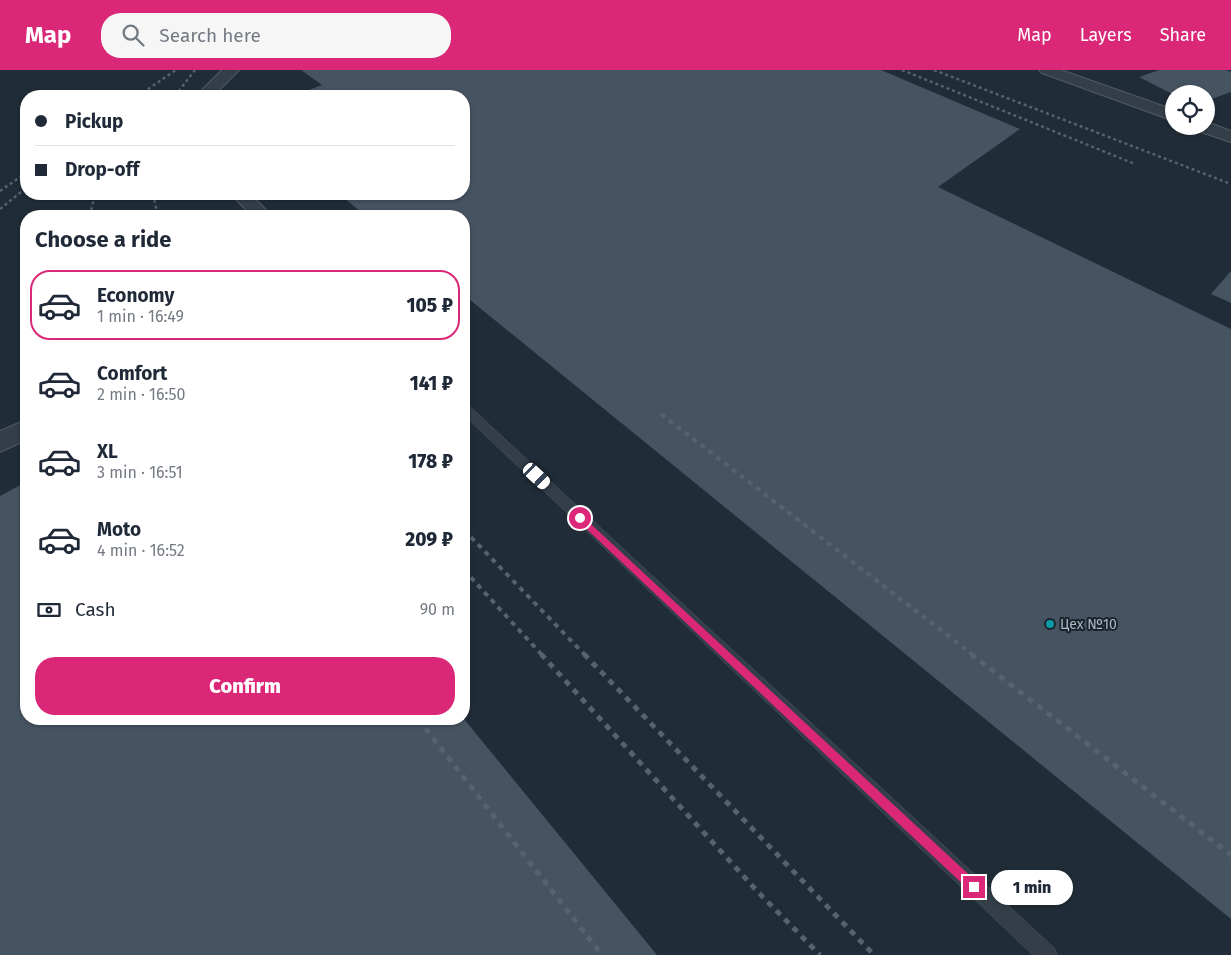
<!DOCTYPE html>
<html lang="en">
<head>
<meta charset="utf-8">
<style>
  :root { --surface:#fff; --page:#f6f6f7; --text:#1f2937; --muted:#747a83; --line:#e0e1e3; --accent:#db2777 }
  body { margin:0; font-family:"Fira Sans",sans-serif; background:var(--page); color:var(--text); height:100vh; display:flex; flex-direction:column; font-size:19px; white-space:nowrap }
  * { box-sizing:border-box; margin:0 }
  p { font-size:16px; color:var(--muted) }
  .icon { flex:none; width:28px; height:28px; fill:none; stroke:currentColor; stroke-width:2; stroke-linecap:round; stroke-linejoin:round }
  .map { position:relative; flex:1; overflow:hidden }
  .drawer { position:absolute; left:20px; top:140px; width:450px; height:515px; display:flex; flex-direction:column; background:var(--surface); border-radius:20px; box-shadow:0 1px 4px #0004 }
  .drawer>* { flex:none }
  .hud { position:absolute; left:20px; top:20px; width:450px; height:110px; border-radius:20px; box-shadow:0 1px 4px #0004; display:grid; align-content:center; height:110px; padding:0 15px; background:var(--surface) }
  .controls { position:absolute; left:1165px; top:15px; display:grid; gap:10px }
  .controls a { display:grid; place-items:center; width:50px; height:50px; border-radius:50%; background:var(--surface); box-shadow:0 1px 4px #0004; font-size:25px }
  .end { position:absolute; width:22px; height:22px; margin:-11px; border:6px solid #db2777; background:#fff; box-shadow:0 0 0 2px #fff }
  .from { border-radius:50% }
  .bubble { position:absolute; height:35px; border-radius:18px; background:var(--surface); box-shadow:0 1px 4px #0004; font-size:16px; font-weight:800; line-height:35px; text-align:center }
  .car { position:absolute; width:15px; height:30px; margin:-15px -8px; border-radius:6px; box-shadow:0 0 4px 1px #0007; background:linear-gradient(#fff 24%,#345 0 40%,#fff 0 76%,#345 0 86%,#fff 0) }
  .hud b { display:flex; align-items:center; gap:18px; height:48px; font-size:19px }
  .hud b+b { border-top:1px solid var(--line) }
  .hud i { width:12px; height:12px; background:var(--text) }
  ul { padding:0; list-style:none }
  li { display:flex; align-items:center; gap:15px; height:70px; margin:0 10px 8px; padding:0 5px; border:2px solid transparent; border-radius:20px }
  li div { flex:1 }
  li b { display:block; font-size:19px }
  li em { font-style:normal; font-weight:800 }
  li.on { border-color:var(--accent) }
  li>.icon { width:45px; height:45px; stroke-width:1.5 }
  h2 { padding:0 15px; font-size:22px; line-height:60px }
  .pay { display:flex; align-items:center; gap:12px; height:55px; padding:0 15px; font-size:19px }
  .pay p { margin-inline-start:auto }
  .primary-button { display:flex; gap:10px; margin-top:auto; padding:10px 15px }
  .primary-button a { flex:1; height:58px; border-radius:20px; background:var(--accent); color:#fff; font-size:20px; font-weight:800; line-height:58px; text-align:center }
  header { display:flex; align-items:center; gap:30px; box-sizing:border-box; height:70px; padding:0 25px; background:var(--accent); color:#fff }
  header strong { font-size:24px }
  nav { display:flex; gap:28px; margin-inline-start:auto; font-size:18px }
  .search { width:350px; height:45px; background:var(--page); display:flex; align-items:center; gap:12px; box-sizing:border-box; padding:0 18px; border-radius:20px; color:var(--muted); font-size:19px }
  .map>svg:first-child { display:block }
  .building { fill:#465361 }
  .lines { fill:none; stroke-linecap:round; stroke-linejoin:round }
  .service-casing { stroke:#515b65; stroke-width:1 }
  .minor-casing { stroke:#515b65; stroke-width:2 }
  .service { fill:#333e48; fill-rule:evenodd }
  .minor { fill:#333e48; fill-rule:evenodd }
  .rail-far3 { stroke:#55626f; stroke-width:2.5; stroke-dasharray:3 3; stroke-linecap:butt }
  .rail-far2 { stroke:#55626f; stroke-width:3; stroke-dasharray:4 4; stroke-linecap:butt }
  .rail-far1 { stroke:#55626f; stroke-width:4; stroke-dasharray:5 5; stroke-linecap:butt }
  .rail { stroke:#55626f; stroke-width:5; stroke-dasharray:6 6; stroke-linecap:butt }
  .route { fill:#db2777 }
  .culture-dot { fill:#0f9aa8; stroke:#19232c; stroke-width:2 }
  .labels { text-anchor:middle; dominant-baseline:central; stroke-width:4; stroke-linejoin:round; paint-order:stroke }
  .poi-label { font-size:14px; fill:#aeb8c4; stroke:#19232c; text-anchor:start }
</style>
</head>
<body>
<header>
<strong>Map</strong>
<div class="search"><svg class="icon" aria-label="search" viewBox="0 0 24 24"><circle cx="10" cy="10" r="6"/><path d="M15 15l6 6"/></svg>Search here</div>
<nav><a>Map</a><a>Layers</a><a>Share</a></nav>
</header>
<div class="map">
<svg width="1231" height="885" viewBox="0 0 1231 885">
  <rect width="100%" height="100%" fill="#202c37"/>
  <g class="building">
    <polygon points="301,0 881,0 1020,59 938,117 1231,259 1231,849 464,225 464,146 366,146 339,124 464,124 464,26 292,26 322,15"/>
    <polygon points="1159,0 1226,0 1231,2 1231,22 1206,31 1206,24 1174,25 1139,7"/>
    <polygon points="1231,201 1231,233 1211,224"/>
    <polygon points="26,412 26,649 464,649 657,885 0,885 0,426"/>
  </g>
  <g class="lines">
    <defs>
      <polygon id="service" points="464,333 468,335 1054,878 1057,885 1033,885 464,345"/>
      <g id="minor">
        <polygon points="222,0 239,0 213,26 196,26"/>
        <polygon points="1039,0 1061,0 1174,40 1174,51 1042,3"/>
        <polygon points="1207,52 1231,61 1231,72 1195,60 1193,56 1206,56"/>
        <polygon points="231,124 250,124 272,146 252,146"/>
        <polygon points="26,350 26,370 0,382 0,361"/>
      </g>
    </defs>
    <use href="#service" class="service-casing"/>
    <use href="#minor" class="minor-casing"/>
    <use href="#service" class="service"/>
    <use href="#minor" class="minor"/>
    <g class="rail-far3">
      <polyline points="902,0 1135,94"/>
      <polyline points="934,0 1231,114"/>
      <polyline points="138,26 176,0"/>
      <polyline points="175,26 195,0"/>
      <polyline points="0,121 26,103"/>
      <polyline points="153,124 158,146"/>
      <polyline points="0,139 26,118"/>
      <polyline points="90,146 95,124"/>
    </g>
    <polyline class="rail-far2" points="661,344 663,346"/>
    <g class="rail-far1">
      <polyline points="661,344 973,585"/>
      <polyline points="464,460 585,585"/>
      <polyline points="464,500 542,585"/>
    </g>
    <g class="rail">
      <polyline points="541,584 758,822 820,885"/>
      <polyline points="584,584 874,885"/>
      <polyline points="971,584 1231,785"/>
      <polyline points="418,649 602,885"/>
    </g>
  </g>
  <polygon class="route" points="580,444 978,813 978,821 970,821 577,450 577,445"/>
  <circle class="culture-dot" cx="1050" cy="554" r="5"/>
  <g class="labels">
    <g class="poi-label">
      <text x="1060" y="554">Цех №10</text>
    </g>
  </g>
</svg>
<div class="controls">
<a><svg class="icon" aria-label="locate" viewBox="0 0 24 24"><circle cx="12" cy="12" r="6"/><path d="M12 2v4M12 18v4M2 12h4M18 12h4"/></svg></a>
</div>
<i class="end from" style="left:580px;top:448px"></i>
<i class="end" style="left:974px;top:817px"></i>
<div class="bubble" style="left:991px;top:800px;width:82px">1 min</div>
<i class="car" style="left:537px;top:406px;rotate:133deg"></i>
<div class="hud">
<b><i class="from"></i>Pickup</b>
<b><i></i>Drop-off</b>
</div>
<section class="drawer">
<h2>Choose a ride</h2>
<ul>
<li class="on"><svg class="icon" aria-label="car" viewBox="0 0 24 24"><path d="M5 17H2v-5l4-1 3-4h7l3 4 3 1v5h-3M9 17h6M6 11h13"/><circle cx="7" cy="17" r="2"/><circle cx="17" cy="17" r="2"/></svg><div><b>Economy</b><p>1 min · 16:49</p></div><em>105 ₽</em></li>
<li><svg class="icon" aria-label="car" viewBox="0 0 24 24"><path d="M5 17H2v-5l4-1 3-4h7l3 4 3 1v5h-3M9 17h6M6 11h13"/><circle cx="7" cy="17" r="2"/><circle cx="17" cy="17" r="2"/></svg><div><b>Comfort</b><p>2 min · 16:50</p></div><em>141 ₽</em></li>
<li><svg class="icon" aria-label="car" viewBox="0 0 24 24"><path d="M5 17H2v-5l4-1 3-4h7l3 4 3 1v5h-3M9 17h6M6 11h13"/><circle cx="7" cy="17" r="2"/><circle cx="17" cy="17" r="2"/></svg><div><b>XL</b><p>3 min · 16:51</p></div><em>178 ₽</em></li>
<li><svg class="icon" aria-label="car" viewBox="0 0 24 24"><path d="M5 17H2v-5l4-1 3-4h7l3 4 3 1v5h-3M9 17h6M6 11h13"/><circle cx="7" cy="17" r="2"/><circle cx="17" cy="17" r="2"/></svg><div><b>Moto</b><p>4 min · 16:52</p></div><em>209 ₽</em></li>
</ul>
<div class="pay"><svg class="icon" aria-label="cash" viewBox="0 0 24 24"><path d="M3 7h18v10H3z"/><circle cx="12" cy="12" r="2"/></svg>Cash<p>90 m</p></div>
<div class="primary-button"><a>Confirm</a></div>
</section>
</div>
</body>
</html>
